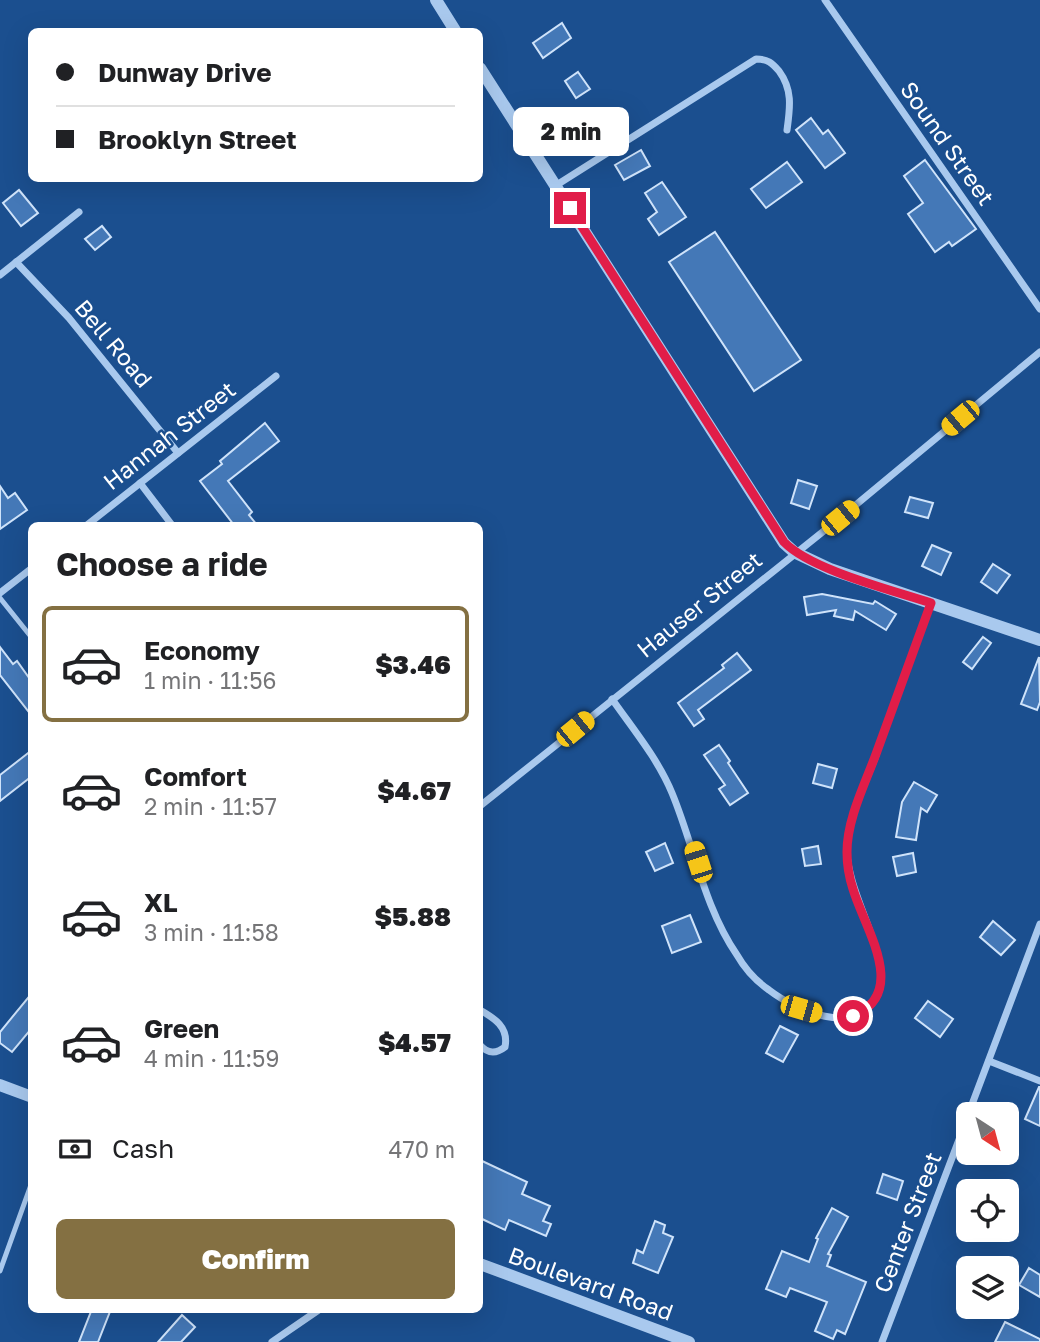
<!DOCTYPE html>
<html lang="en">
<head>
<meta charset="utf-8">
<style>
  :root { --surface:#fff; --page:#f2f2f2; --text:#202124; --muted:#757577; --line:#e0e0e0; --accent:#847042 }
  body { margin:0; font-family:"Golos Text",sans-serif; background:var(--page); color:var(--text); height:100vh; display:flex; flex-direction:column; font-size:26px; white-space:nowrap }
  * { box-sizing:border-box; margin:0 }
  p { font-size:23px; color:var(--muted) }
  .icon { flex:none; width:38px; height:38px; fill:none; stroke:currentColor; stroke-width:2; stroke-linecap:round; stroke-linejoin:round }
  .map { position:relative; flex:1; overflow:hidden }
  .sheet { position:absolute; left:28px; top:522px; width:455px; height:791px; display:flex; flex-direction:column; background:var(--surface); border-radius:10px; box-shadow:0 7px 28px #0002 }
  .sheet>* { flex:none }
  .hud { position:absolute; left:28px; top:28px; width:455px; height:154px; border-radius:10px; box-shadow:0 7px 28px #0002; display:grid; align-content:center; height:154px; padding:0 28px; background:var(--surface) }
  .needle { width:46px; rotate:144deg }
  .fabs { position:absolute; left:956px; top:1102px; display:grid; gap:14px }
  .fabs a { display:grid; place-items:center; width:63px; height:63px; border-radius:10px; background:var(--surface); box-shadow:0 7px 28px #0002; font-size:35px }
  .end { position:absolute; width:32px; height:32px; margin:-16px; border:9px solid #e11d48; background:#fff; box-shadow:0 0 0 4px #fff }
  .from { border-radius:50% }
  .bubble { position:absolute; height:49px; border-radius:10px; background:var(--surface); box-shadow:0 7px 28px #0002; font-size:23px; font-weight:800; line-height:49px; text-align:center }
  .car { position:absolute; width:21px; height:42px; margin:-21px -10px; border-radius:9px; box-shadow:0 0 5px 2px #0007; background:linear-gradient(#f5c518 24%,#345 0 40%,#f5c518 0 76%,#345 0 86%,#f5c518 0) }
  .hud b { display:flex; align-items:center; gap:24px; height:66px; font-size:26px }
  .hud b+b { border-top:2px solid var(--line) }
  .hud i { width:18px; height:18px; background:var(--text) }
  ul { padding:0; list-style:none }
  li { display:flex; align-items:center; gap:21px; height:116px; margin:0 14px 10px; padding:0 14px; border:4px solid transparent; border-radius:10px }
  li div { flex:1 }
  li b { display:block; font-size:26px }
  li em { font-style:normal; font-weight:800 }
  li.active { border-color:var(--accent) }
  li>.icon { width:63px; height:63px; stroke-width:1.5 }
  h2 { padding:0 28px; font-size:32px; line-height:84px }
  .pay { display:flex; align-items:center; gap:18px; height:77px; padding:0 28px; font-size:26px }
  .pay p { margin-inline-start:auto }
  .cta { display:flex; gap:14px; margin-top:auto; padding:14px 28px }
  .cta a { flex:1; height:80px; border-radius:10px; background:var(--accent); color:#fff; font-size:28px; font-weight:800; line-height:80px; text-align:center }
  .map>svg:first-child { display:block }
  .building { fill:#4478b7; stroke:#cfe3fa; stroke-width:2 }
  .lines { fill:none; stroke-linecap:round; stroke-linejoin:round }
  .service { stroke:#a9c9ee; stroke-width:5 }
  .minor { stroke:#a9c9ee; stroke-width:7 }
  .tertiary { stroke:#a9c9ee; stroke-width:12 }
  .route { stroke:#e11d48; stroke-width:9 }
  .labels { text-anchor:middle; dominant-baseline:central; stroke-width:5; stroke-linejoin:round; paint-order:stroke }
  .street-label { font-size:23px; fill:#fff; stroke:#1b4f8f }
</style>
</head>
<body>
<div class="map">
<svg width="1040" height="1342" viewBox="0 0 1040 1342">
  <rect width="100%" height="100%" fill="#1b4f8f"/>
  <g class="building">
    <polygon points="562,23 571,38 543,58 533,43"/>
    <polygon points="578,72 590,89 576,98 565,81"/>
    <polygon points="811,118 823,134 828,130 845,153 825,168 796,130"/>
    <polygon points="641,150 650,166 624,180 615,165"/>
    <polygon points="925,160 976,229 952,246 949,242 935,252 908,214 923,203 904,176"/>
    <polygon points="787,162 802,182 766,208 751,189"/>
    <polygon points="662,182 686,217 659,235 648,219 657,212 645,193"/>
    <polygon points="19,190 38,213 21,226 3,203"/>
    <polygon points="102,226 111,237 95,250 85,239"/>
    <polygon points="715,232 801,360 754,391 669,262"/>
    <polygon points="265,423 279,441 228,481 252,512 249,515 257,525 234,525 200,481 222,464 220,461"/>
    <polygon points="798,480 817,486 809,509 791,503"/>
    <polygon points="0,486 8,498 15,493 27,510 0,529"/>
    <polygon points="910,497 933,503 928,518 905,512"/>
    <polygon points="932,545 951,553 941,575 922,566"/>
    <polygon points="993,564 1010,575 997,593 981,582"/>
    <polygon points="822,594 873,604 875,601 896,614 886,630 855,611 853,620 834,616 836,610 807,615 804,597"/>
    <polygon points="983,637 991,643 972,669 963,662"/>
    <polygon points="0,647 13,664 17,661 32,682 32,716 0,675"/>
    <polygon points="737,653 751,670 698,710 704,719 694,726 678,703 724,668 722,665"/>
    <polygon points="1039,657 1040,702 1037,710 1021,704"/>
    <polygon points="719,745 730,761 728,763 748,793 730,805 719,789 725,785 704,755"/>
    <polygon points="32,750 32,776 0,801 0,775"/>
    <polygon points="818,764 837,769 832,788 813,783"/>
    <polygon points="914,782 937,795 927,812 921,808 916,840 896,837 902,802"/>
    <polygon points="665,843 673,863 655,871 646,852"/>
    <polygon points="818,846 821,864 805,866 802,849"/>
    <polygon points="913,853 916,872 897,876 893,857"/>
    <polygon points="690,915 701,942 672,953 662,926"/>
    <polygon points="993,921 1015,940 1001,955 980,937"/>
    <polygon points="32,993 32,1028 12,1052 0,1043 0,1032"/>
    <polygon points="928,1001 953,1019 940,1037 915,1018"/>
    <polygon points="780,1026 798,1035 783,1062 766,1053"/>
    <polygon points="1039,1087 1040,1087 1040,1126 1025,1119"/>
    <polygon points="480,1160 527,1182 522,1194 550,1206 543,1221 551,1224 546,1236 509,1220 505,1230 480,1218"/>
    <polygon points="883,1174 903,1181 897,1200 877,1193"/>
    <polygon points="832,1208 848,1217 828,1254 831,1255 827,1266 866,1282 845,1334 837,1330 833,1339 815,1331 827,1302 790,1288 786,1297 766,1289 782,1251 809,1262 818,1239 816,1238"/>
    <polygon points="655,1221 665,1225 663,1233 673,1237 658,1273 633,1263 637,1250 643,1253"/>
    <polygon points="1029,1268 1040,1275 1040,1297 1019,1285"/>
    <polygon points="92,1309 111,1309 98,1342 79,1342"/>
    <polygon points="182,1315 195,1327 181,1342 158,1342"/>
    <polygon points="1005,1322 1040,1339 1040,1342 995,1342"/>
  </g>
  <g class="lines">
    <g class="service">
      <polyline points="0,598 32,638"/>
      <polyline points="0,1271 32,1182"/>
    </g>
    <g class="minor">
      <polyline points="825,0 1040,309"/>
      <path d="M 555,186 L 756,59 C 768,59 772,63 779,71 C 793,90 790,108 787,130"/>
      <polyline points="16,262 69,318 178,453"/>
      <polyline points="0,275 79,212"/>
      <polyline points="140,483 172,525"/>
      <polyline points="87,525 276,376"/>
      <polyline points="0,593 32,568"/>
      <path d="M 612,699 C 633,729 658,759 672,793 C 694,846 704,907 737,955 C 745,969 756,981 769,990 C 795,1010 856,1038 877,996 C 895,962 846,894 847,849 C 848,818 864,786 875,758 C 893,706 912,655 931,603"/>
      <polyline points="480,806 840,518 1040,352"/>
      <path d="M 480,1010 C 494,1018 509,1027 505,1047 C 496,1054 488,1054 480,1045"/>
      <polyline points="989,1061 1040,1081"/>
      <polyline points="968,1115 1040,924"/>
      <polyline points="272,1342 320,1309"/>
      <polyline points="882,1342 968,1116"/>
    </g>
    <g class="tertiary">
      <polyline points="436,0 456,32"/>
      <polyline points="480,68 784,543 794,552 830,569 1040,640"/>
      <polyline points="0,1085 32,1097"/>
      <polyline points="480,1264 689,1342"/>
    </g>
  </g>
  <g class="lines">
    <path class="route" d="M 570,208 L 784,542 C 811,570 892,590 931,603 C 913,653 894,704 876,754 C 865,784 847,819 847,852 C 847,864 849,877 853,889 C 864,927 910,993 853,1016"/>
  </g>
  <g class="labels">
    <g class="street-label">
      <text transform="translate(948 143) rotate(55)">Sound Street</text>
      <text transform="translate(114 343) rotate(50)">Bell Road</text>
      <text transform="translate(169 435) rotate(-38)">Hannah Street</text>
      <text transform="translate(699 604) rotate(-39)">Hauser Street</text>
      <text transform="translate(907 1222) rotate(-69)">Center Street</text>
      <text transform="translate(591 1283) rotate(20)">Boulevard Road</text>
    </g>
  </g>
</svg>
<div class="fabs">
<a><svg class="needle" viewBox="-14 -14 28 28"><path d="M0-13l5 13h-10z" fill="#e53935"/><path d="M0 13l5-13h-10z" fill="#757577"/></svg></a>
<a><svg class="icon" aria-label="locate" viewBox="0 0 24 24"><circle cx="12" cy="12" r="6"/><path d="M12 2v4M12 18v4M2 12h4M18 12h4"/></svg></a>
<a><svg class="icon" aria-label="layers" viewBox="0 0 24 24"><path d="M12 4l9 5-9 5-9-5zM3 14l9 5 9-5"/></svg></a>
</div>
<i class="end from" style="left:853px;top:1016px"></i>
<i class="end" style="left:570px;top:208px"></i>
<div class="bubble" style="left:513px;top:107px;width:116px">2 min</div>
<i class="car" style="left:960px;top:418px;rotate:230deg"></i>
<i class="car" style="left:840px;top:518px;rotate:51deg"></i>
<i class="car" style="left:575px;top:729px;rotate:51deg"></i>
<i class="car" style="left:698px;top:862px;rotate:342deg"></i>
<i class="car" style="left:801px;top:1009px;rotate:106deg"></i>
<div class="hud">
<b><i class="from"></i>Dunway Drive</b>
<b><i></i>Brooklyn Street</b>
</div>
<section class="sheet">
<h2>Choose a ride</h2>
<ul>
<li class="active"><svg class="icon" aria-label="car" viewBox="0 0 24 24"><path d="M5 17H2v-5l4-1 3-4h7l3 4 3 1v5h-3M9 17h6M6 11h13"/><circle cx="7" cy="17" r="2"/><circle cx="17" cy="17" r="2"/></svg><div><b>Economy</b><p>1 min · 11:56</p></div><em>$3.46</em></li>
<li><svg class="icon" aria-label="car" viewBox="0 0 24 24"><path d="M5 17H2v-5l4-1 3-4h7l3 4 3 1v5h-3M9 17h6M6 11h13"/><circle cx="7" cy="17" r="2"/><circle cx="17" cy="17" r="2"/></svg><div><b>Comfort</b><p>2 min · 11:57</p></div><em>$4.67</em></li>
<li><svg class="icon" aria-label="car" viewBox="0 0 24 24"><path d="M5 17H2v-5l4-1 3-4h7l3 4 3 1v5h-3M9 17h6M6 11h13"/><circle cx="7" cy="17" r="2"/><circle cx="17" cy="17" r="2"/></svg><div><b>XL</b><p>3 min · 11:58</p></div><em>$5.88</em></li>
<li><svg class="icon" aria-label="car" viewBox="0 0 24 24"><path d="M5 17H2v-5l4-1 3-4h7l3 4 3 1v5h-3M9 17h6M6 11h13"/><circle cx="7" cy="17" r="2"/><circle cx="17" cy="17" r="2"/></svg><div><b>Green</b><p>4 min · 11:59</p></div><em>$4.57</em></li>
</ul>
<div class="pay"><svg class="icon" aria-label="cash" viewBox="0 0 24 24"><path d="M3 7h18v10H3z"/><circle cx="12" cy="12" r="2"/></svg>Cash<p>470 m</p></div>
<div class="cta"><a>Confirm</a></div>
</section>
</div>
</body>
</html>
